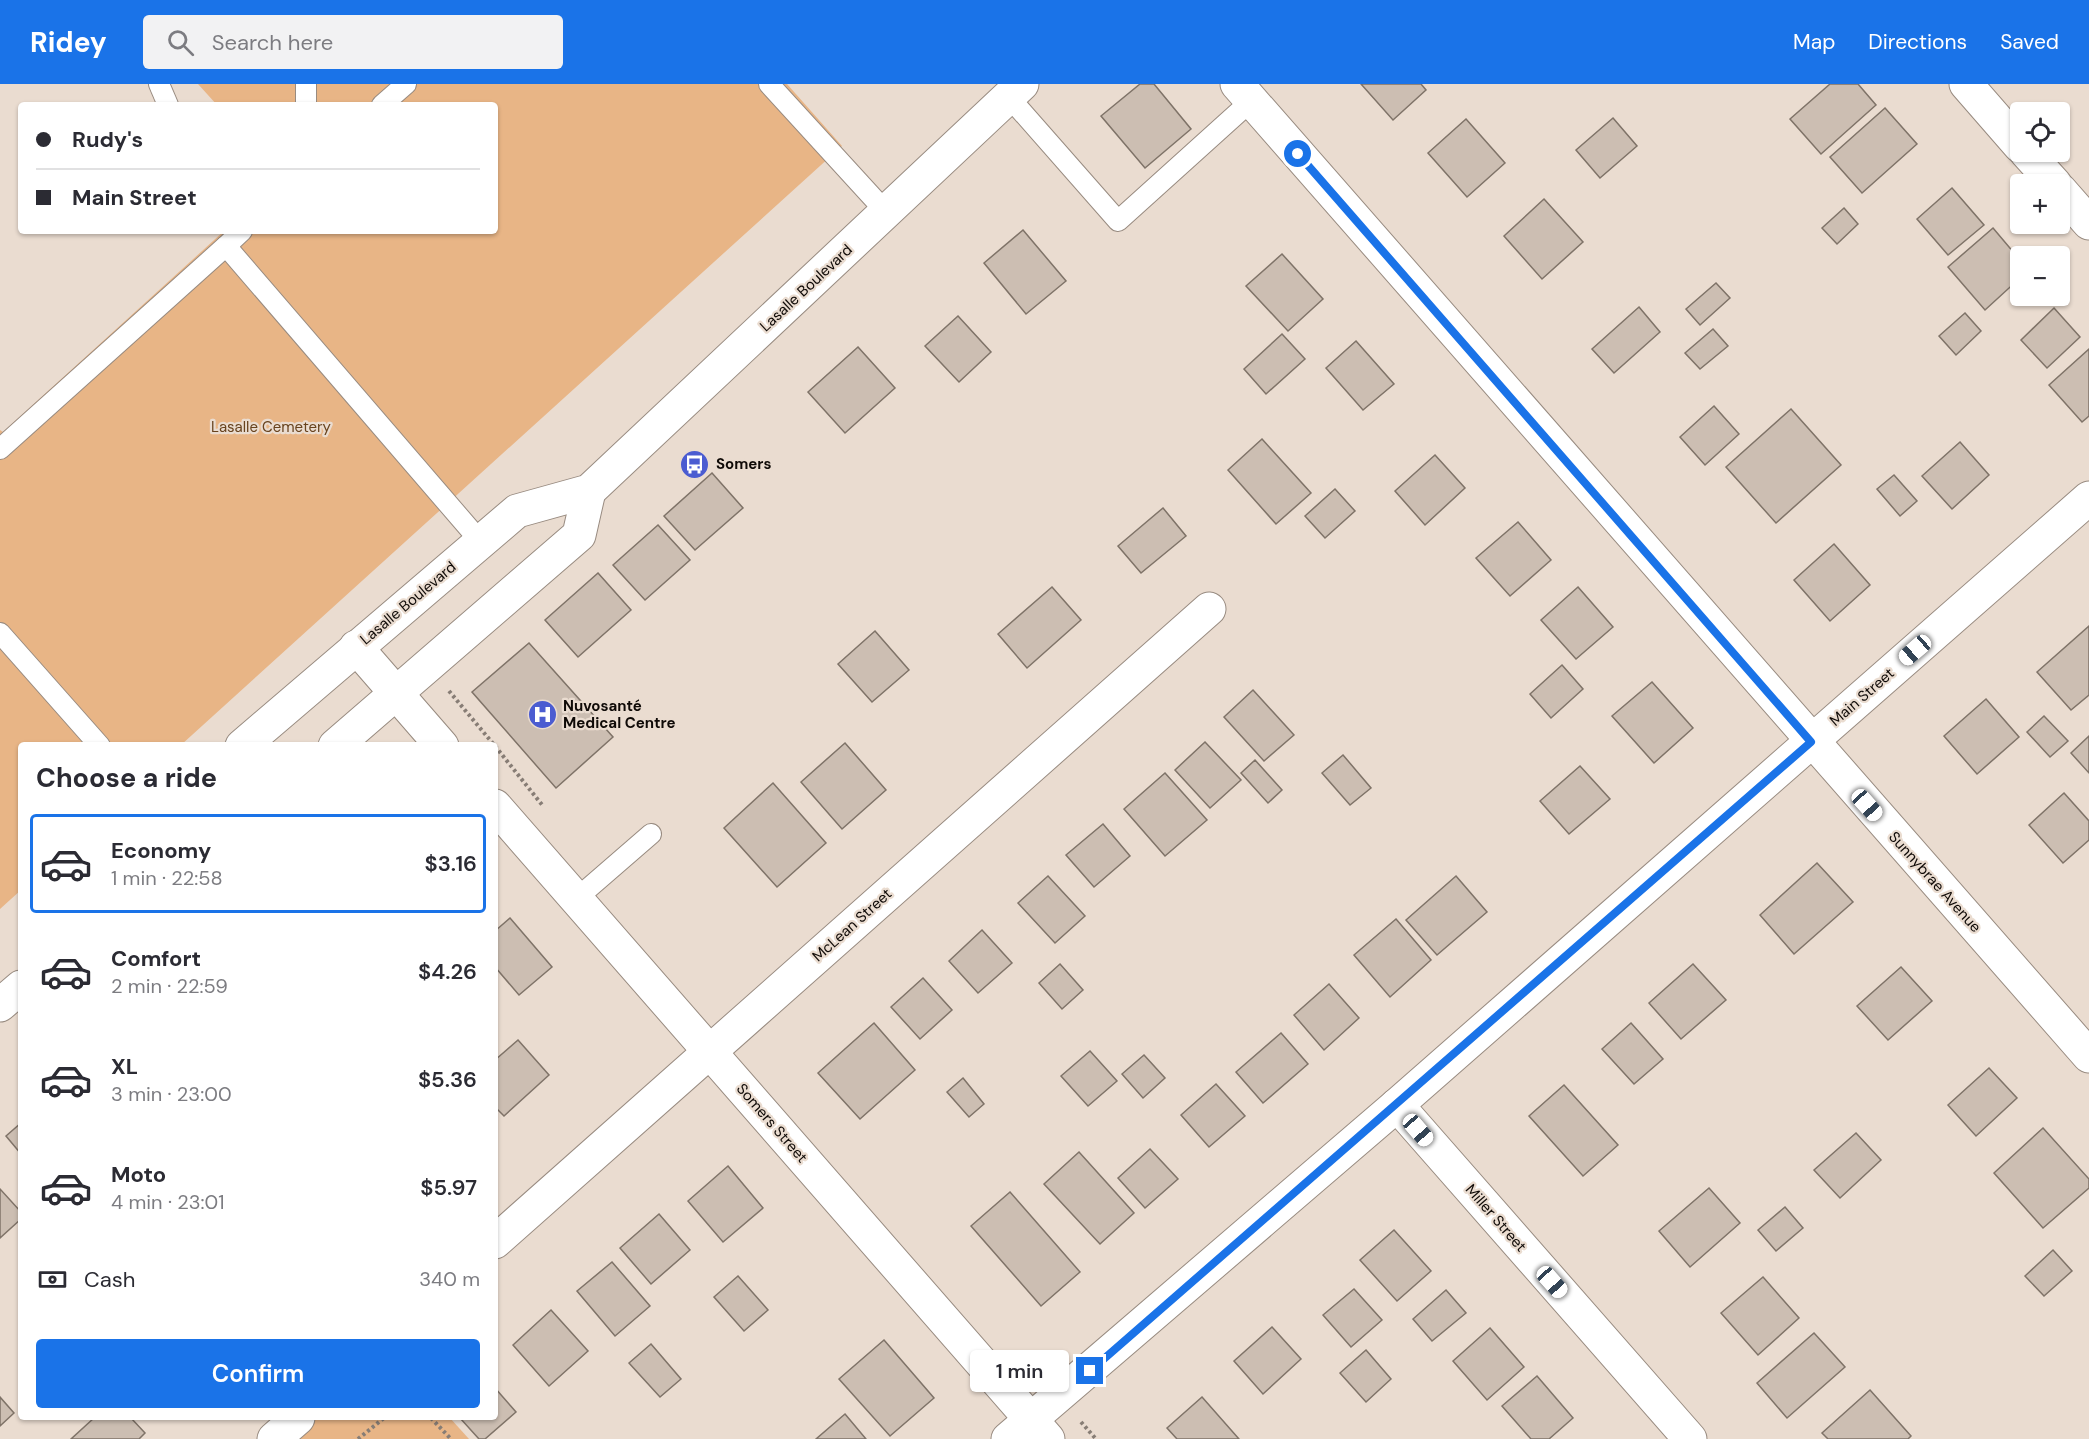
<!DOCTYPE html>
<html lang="en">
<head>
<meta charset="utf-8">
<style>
  :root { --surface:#fff; --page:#f2f2f3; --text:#2b2b33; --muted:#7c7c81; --line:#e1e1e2; --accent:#1a73e8 }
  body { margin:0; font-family:"DM Sans",sans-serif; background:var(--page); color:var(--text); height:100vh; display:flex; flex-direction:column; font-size:22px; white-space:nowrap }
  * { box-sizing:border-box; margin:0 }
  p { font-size:20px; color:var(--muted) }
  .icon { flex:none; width:33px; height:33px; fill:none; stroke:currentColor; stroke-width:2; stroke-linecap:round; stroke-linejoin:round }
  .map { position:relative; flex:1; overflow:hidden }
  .drawer { position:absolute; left:18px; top:658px; width:480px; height:678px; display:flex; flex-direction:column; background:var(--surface); border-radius:6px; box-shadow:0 2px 4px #0004 }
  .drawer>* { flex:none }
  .guide { position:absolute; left:18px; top:18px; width:480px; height:132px; border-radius:6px; box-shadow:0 2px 4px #0004; display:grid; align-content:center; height:132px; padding:0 18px; background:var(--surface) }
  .controls { position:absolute; left:2010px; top:18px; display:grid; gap:12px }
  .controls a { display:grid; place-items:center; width:60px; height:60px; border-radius:6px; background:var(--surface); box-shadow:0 2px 4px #0004; font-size:30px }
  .end { position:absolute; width:27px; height:27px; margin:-14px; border:8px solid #1a73e8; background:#fff; box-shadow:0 0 0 3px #fff }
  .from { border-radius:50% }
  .bubble { position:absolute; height:42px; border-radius:6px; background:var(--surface); box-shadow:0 2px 4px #0004; font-size:20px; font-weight:600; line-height:42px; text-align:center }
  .car { position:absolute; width:18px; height:36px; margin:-18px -9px; border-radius:8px; box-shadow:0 0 4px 2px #0007; background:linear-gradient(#fff 24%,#345 0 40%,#fff 0 76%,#345 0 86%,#fff 0) }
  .guide b { display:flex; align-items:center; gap:21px; height:57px; font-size:22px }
  .guide b+b { border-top:2px solid var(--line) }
  .guide i { width:15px; height:15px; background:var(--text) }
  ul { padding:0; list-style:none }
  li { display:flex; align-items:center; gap:18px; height:99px; margin:0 12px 9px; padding:0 6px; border:3px solid transparent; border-radius:6px }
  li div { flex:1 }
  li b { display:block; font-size:22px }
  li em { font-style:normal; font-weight:600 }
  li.on { border-color:var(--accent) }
  li>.icon { width:54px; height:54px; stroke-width:1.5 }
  h2 { padding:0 18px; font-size:27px; line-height:72px }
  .pay { display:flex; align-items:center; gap:15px; height:66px; padding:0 18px; font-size:22px }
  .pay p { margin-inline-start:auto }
  .button { display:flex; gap:12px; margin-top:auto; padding:12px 18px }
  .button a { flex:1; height:69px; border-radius:6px; background:var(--accent); color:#fff; font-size:24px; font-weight:600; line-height:69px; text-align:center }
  header { display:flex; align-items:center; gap:36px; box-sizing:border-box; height:84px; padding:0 30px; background:var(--accent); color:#fff }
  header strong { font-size:28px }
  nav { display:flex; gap:33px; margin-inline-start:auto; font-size:21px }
  .search { width:420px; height:54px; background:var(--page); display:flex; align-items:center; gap:15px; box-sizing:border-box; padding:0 21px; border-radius:6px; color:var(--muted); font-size:22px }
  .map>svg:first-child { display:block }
  .green { fill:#e8b586 }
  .building { fill:#ccbeb2; stroke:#7f7368; stroke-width:1.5 }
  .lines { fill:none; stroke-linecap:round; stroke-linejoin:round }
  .lane-casing { stroke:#988b80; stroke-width:22 }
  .street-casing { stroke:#988b80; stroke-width:35 }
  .secondary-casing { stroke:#988b80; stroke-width:35 }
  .path { stroke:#877d75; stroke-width:4; stroke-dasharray:3 3; stroke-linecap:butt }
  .lane { stroke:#fff; stroke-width:20 }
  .street { stroke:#fff; stroke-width:33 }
  .secondary { stroke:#fff; stroke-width:33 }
  .route { stroke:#1a73e8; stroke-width:8 }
  .labels { text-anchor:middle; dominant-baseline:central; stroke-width:4.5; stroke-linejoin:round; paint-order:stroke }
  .street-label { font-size:15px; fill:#0f0a07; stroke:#eadcd0 }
  .park-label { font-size:15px; fill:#68431e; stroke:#eadcd0 }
  .poi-label { font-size:15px; font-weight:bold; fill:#0f0a07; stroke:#eadcd0; text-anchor:start }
</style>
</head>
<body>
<header>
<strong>Ridey</strong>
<div class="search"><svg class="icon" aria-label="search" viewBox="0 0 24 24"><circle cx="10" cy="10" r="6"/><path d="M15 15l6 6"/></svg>Search here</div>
<nav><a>Map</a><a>Directions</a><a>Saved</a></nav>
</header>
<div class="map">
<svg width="2089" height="1355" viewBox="0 0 2089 1355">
  <rect width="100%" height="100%" fill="#eadcd0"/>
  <g class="green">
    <polygon points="198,0 787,0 842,62 181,661 21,662 21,806 0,825 0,346 3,348 224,147 495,147 495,21 217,21"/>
    <polygon points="302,1334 450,1334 469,1355 278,1355"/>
  </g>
  <g class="building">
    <polygon points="1140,0 1154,0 1191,45 1145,84 1101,32"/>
    <polygon points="1361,0 1421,0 1426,6 1393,36"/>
    <polygon points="1830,0 1858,0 1876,21 1821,70 1790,35"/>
    <polygon points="1885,24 1917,60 1862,109 1830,73"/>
    <polygon points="1613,34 1637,62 1600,94 1576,66"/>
    <polygon points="1466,35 1505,79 1467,113 1428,69"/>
    <polygon points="1952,104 1984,141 1948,171 1917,135"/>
    <polygon points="1544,115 1583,158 1542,195 1504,152"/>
    <polygon points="1844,124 1858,140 1837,160 1822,144"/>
    <polygon points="1993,144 2020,176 2020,194 1985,226 1948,183"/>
    <polygon points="1023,146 1066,197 1026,230 984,179"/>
    <polygon points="1282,170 1323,215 1288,247 1246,202"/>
    <polygon points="1716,199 1730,214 1700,241 1686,225"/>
    <polygon points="1639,223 1660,248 1614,289 1592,265"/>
    <polygon points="2054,224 2080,253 2047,284 2021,256"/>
    <polygon points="1965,229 1981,247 1956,271 1939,252"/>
    <polygon points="958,232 991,268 959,298 925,262"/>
    <polygon points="1713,245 1728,262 1700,285 1685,269"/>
    <polygon points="1282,250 1305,275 1266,310 1244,285"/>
    <polygon points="1356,257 1394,300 1363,326 1326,284"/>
    <polygon points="858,263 895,304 845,349 808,308"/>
    <polygon points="2089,265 2089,332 2082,338 2049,301"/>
    <polygon points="1714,322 1739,350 1705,381 1680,353"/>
    <polygon points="1791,325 1841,381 1776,439 1726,383"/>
    <polygon points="1262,355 1311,409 1276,440 1228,386"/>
    <polygon points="1960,358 1989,391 1952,425 1922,392"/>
    <polygon points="1435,371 1465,404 1425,441 1395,407"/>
    <polygon points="712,389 743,424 695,466 664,432"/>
    <polygon points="1894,391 1917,417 1900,432 1877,405"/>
    <polygon points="1335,405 1355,427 1325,454 1305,432"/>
    <polygon points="1163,424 1186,452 1141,489 1118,462"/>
    <polygon points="1518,438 1551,476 1510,512 1476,474"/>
    <polygon points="658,441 690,476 645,516 613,481"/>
    <polygon points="1834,460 1870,501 1830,537 1794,496"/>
    <polygon points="598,489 631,526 578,573 545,536"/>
    <polygon points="1052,503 1081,536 1027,584 998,550"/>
    <polygon points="1578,503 1613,543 1576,575 1541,536"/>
    <polygon points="2089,542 2089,611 2071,626 2037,588"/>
    <polygon points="875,547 909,586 872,618 838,580"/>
    <polygon points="529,559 613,653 556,704 472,608"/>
    <polygon points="1562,581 1583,605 1551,634 1530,610"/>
    <polygon points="1652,598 1693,644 1654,679 1612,632"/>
    <polygon points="1253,606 1294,651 1264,677 1224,633"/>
    <polygon points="1986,615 2019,653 1977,690 1944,652"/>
    <polygon points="2044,632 2068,657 2050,673 2027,648"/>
    <polygon points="2089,652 2089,689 2071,669"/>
    <polygon points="1205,658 1241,696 1210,724 1175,686"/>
    <polygon points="845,659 886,706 842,745 801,698"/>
    <polygon points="1343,671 1371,704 1350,721 1322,689"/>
    <polygon points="1255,676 1282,706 1268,719 1241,689"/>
    <polygon points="1580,682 1610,715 1569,750 1540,717"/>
    <polygon points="1165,689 1207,736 1165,772 1124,725"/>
    <polygon points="773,699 826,759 777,803 724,744"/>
    <polygon points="2064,709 2089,737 2089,756 2063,779 2029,741"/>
    <polygon points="1103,740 1130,772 1094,803 1066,771"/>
    <polygon points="1817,779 1853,818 1794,870 1760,831"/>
    <polygon points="1048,792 1085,832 1055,859 1018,819"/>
    <polygon points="1456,792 1487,828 1437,871 1406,836"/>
    <polygon points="510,834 552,883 519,911 495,883 495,847"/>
    <polygon points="1396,835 1431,876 1390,913 1354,871"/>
    <polygon points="982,846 1012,879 978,909 949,877"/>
    <polygon points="1060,880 1083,906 1062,925 1039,899"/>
    <polygon points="1693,880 1726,916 1681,955 1649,919"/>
    <polygon points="1901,883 1932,917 1888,956 1857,922"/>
    <polygon points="923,894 952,926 920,955 891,923"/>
    <polygon points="1329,900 1359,934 1324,966 1294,931"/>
    <polygon points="874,939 915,986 860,1035 818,989"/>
    <polygon points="1631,939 1663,975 1634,1000 1602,965"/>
    <polygon points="1281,949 1308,980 1263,1019 1236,988"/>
    <polygon points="518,956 549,991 504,1032 495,1023 495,976"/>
    <polygon points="1090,967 1117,997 1088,1022 1061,992"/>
    <polygon points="1144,971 1165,994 1143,1014 1122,990"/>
    <polygon points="1989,984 2017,1014 1976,1052 1948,1021"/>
    <polygon points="963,994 984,1020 969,1033 947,1008"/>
    <polygon points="1216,1000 1245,1032 1209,1063 1181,1031"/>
    <polygon points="1564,1001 1618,1061 1583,1092 1529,1032"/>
    <polygon points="21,1039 21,1070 6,1052"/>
    <polygon points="2043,1044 2089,1095 2089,1104 2043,1144 1994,1089"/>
    <polygon points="1856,1049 1881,1076 1840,1114 1814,1086"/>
    <polygon points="1150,1065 1178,1095 1145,1124 1118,1094"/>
    <polygon points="1079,1068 1134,1129 1100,1160 1044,1100"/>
    <polygon points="728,1082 763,1124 723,1158 688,1117"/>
    <polygon points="1709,1104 1740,1139 1690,1183 1659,1147"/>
    <polygon points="0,1105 21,1128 21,1135 0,1154"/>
    <polygon points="1010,1108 1080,1188 1041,1222 971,1142"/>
    <polygon points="1785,1123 1803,1144 1776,1167 1758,1146"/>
    <polygon points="659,1130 690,1166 651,1200 620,1164"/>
    <polygon points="1394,1146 1431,1187 1397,1217 1360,1176"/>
    <polygon points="2053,1166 2072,1187 2044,1212 2025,1192"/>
    <polygon points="612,1178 650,1222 615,1252 577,1207"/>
    <polygon points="738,1192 768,1226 744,1247 714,1213"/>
    <polygon points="1763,1193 1799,1234 1758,1271 1721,1229"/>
    <polygon points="1354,1205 1382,1236 1351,1263 1323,1231"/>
    <polygon points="1446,1206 1466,1229 1432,1257 1413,1235"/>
    <polygon points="551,1226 588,1267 549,1302 513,1261"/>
    <polygon points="1272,1243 1301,1275 1263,1310 1234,1277"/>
    <polygon points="1490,1244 1524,1283 1487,1316 1453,1277"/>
    <polygon points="1814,1249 1845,1283 1787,1334 1757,1299"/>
    <polygon points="884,1256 934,1314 890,1352 839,1295"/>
    <polygon points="651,1260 681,1295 660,1313 629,1279"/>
    <polygon points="1366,1266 1391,1295 1366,1318 1340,1289"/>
    <polygon points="1537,1292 1573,1334 1549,1355 1531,1355 1502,1322"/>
    <polygon points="495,1304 516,1328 485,1355 479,1355 460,1334 495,1334"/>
    <polygon points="1870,1306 1911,1352 1908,1355 1828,1355 1822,1349"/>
    <polygon points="0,1313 14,1329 0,1342"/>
    <polygon points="1202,1313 1239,1355 1177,1355 1167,1344"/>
    <polygon points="845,1330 866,1355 816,1355"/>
    <polygon points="94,1334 131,1334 145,1349 139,1355 71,1355"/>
  </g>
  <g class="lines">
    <defs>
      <g id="lane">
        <polyline points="159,0 168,21"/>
        <polyline points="306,0 306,21"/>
        <polyline points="769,0 886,128"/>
        <polyline points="1009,13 1118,137 1251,17"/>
        <polyline points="382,21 406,0"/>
        <polyline points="242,147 226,162 480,457"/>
        <polyline points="0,365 226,162"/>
        <polyline points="0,549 100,662"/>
        <polyline points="576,815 651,750"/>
      </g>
      <g id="street">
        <polyline points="1237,0 2089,972"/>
        <polyline points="1966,0 2020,62"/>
        <polyline points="2026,68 2055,100"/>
        <polyline points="2060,106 2089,139"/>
        <polyline points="356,563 442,662"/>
        <polyline points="495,722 1048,1355"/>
        <polyline points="1397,1021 1690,1355"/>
        <polyline points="495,1158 1209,525"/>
        <polyline points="274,1355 298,1334"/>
        <polyline points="1008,1355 1397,1021 2089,414"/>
      </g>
      <g id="secondary">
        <polyline points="242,662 517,427 589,407 1022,0"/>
        <polyline points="335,662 579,451 589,407"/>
        <polyline points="0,921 21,903"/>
      </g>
    </defs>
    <use href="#lane" class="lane-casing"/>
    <use href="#street" class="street-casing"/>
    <use href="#secondary" class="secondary-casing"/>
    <g class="path">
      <polyline points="449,607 495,662"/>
      <polyline points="495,662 543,722"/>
      <polyline points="431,1334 451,1355"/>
      <polyline points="1081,1338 1096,1355"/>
      <polyline points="358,1355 384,1334"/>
    </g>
    <use href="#lane" class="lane"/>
    <use href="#street" class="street"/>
    <use href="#secondary" class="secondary"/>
  </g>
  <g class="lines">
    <polyline class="route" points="1090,1287 1811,658 1298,70"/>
  </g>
  <defs>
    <symbol id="bus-disc" viewBox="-11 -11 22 22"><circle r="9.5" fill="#4b5cd1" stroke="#eadcd0"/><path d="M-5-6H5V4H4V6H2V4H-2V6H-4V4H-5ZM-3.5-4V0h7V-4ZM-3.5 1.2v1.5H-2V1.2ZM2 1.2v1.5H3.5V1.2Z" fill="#fff"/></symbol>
    <symbol id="hospital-disc" viewBox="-11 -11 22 22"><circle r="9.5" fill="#4b5cd1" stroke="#eadcd0"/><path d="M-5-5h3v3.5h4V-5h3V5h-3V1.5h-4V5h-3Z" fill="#fff"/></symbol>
  </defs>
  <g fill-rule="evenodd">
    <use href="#bus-disc" x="678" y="364" width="33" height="33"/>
    <use href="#hospital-disc" x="526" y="614" width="33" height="33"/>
  </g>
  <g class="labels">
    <g class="street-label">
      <text transform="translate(806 204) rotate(-43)">Lasalle Boulevard</text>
      <text transform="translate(408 519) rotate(-40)">Lasalle Boulevard</text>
      <text transform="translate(1862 613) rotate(-41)">Main Street</text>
      <text transform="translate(1935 798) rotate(48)">Sunnybrae Avenue</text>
      <text transform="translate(852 841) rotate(-42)">McLean Street</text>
      <text transform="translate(772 1039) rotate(49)">Somers Street</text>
      <text transform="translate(1496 1134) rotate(49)">Miller Street</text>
    </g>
    <g class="park-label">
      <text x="271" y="343">Lasalle Cemetery</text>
    </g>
    <g class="poi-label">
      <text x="716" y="380">Somers</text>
      <text x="563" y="622">Nuvosanté<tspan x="563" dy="17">Medical Centre</tspan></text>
    </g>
  </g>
</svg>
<div class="controls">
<a><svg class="icon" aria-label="locate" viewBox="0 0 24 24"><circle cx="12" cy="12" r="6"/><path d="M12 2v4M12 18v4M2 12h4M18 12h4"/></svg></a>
<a>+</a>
<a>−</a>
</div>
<i class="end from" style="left:1298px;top:70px"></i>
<i class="end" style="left:1090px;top:1287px"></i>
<div class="bubble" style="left:970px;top:1266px;width:99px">1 min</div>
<i class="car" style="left:1915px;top:566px;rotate:229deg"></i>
<i class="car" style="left:1867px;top:721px;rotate:138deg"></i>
<i class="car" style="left:1418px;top:1046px;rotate:139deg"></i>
<i class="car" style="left:1552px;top:1198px;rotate:138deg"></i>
<div class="guide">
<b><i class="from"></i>Rudy's</b>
<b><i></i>Main Street</b>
</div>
<section class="drawer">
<h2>Choose a ride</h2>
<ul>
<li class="on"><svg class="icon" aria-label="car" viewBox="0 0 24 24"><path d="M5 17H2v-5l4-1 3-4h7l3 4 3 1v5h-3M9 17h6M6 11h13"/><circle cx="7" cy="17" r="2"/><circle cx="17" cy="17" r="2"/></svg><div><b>Economy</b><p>1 min · 22:58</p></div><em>$3.16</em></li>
<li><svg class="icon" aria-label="car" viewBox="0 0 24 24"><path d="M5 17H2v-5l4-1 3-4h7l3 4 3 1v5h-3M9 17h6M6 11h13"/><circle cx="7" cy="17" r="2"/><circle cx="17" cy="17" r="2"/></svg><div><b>Comfort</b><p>2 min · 22:59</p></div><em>$4.26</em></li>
<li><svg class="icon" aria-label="car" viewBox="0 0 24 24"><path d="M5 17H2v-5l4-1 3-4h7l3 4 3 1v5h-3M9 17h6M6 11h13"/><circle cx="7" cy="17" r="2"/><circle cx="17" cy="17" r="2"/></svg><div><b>XL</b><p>3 min · 23:00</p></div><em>$5.36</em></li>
<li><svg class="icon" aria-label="car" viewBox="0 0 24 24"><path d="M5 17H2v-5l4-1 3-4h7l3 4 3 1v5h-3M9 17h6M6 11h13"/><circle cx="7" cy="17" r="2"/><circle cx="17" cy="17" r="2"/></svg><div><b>Moto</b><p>4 min · 23:01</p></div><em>$5.97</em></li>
</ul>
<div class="pay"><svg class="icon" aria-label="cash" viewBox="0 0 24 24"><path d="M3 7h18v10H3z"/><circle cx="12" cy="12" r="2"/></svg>Cash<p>340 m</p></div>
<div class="button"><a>Confirm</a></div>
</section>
</div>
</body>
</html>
